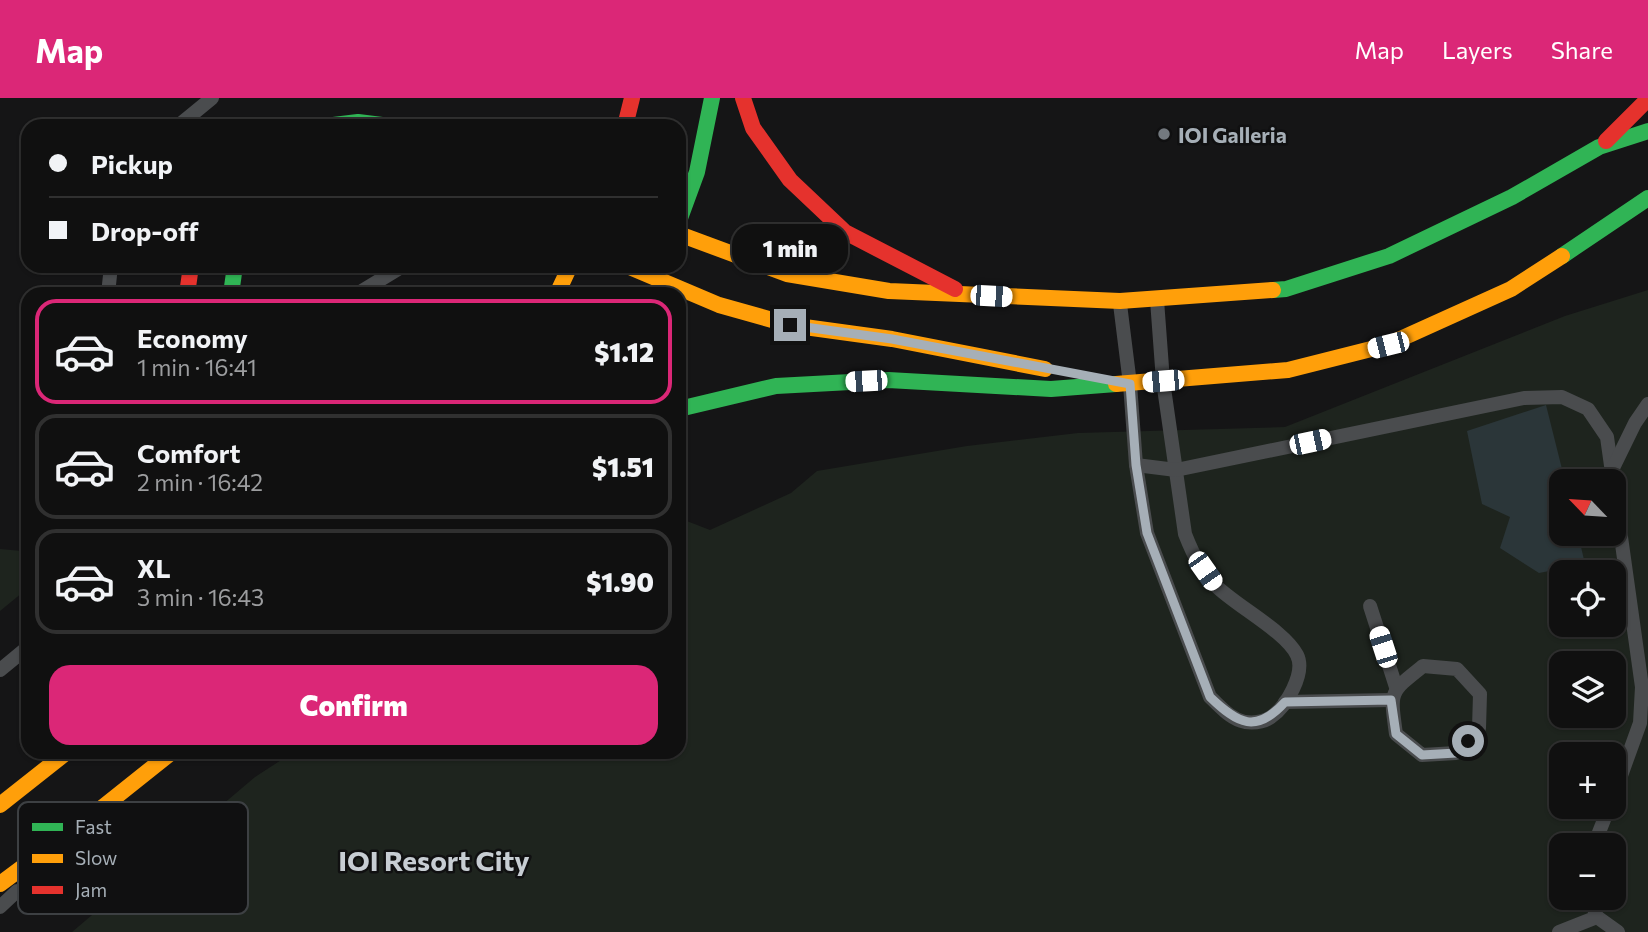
<!DOCTYPE html>
<html lang="en">
<head>
<meta charset="utf-8">
<style>
  :root { --surface:#101010; --page:#191919; --text:#f1f3f6; --muted:#9c9d9f; --line:#303030; --accent:#db2777 }
  body { margin:0; font-family:Commissioner,sans-serif; background:var(--page); color:var(--text); height:100vh; display:flex; flex-direction:column; font-size:26px; white-space:nowrap }
  * { box-sizing:border-box; margin:0 }
  p { font-size:23px; color:var(--muted) }
  .icon { flex:none; width:38px; height:38px; fill:none; stroke:currentColor; stroke-width:2; stroke-linecap:round; stroke-linejoin:round }
  .map { position:relative; flex:1; overflow:hidden }
  .drawer { position:absolute; left:21px; top:189px; width:665px; height:472px; display:flex; flex-direction:column; background:var(--surface); border-radius:21px; box-shadow:0 2px 5px #0004,0 0 0 2px var(--line) }
  .drawer>* { flex:none }
  .guide { position:absolute; left:21px; top:21px; width:665px; height:154px; border-radius:21px; box-shadow:0 2px 5px #0004,0 0 0 2px var(--line); display:grid; align-content:center; height:154px; padding:0 28px; background:var(--surface) }
  .needle { width:46px; rotate:295deg }
  .tools { position:absolute; left:1549px; top:371px; display:grid; gap:14px }
  .tools a { display:grid; place-items:center; width:77px; height:77px; border-radius:14px; background:var(--surface); box-shadow:0 2px 5px #0004,0 0 0 2px var(--line); font-size:35px }
  .end { position:absolute; width:32px; height:32px; margin:-16px; border:9px solid #a6afb7; background:#111; box-shadow:0 0 0 4px #111 }
  .from { border-radius:50% }
  .bubble { position:absolute; height:49px; border-radius:21px; background:var(--surface); box-shadow:0 2px 5px #0004,0 0 0 2px var(--line); font-size:23px; font-weight:800; line-height:49px; text-align:center }
  .car { position:absolute; width:21px; height:42px; margin:-21px -10px; border-radius:9px; box-shadow:0 0 5px 2px #0007; background:linear-gradient(#fff 24%,#345 0 40%,#fff 0 76%,#345 0 86%,#fff 0) }
  .guide b { display:flex; align-items:center; gap:24px; height:66px; font-size:26px }
  .guide b+b { border-top:2px solid var(--line) }
  .guide i { width:18px; height:18px; background:var(--text) }
  ul { padding:12px 0 0; list-style:none }
  li { display:flex; align-items:center; gap:21px; height:105px; margin:0 14px 10px; padding:0 14px; border:4px solid var(--line); border-radius:21px }
  li div { flex:1 }
  li b { display:block; font-size:26px }
  li em { font-style:normal; font-weight:800 }
  li.selected { border-color:var(--accent) }
  li>.icon { width:63px; height:63px; stroke-width:1.5 }
  .primary-button { display:flex; gap:14px; margin-top:auto; padding:14px 28px }
  .primary-button a { flex:1; height:80px; border-radius:21px; background:var(--accent); color:#fff; font-size:28px; font-weight:800; line-height:80px; text-align:center }
  header { display:flex; align-items:center; gap:42px; box-sizing:border-box; height:98px; padding:0 35px; background:var(--accent); color:#fff }
  header strong { font-size:33px }
  nav { display:flex; gap:38px; margin-inline-start:auto; font-size:24px }
  .map>svg:first-child { display:block }
  .green { fill:#1e241e; fill-rule:evenodd }
  .water { fill:#2b3639 }
  .lines { fill:none; stroke-linecap:round; stroke-linejoin:round }
  .lane { stroke:#4a4c4e; stroke-width:14 }
  .fast { stroke:#30b455; stroke-width:16 }
  .slow { stroke:#ff9f0a; stroke-width:16 }
  .jam { stroke:#e5322d; stroke-width:16 }
  .route { stroke:#a6afb7; stroke-width:9 }
  .poi-dot { fill:#73797f; stroke:#101011; stroke-width:2.5 }
  .labels { text-anchor:middle; dominant-baseline:central; stroke-width:5; stroke-linejoin:round; paint-order:stroke }
  .poi-label { font-size:21px; font-weight:bold; fill:#a6afb7; stroke:#101011; text-anchor:start }
  .district-label { font-size:28px; font-weight:bold; fill:#c7cdd3; stroke:#101011 }
  .key { fill:#101011; stroke:#3d4043; stroke-width:2 }
  .key-label { font-size:19px; fill:#a6afb7 }
</style>
</head>
<body>
<header>
<strong>Map</strong>
<nav><a>Map</a><a>Layers</a><a>Share</a></nav>
</header>
<div class="map">
<svg width="1648" height="834" viewBox="0 0 1648 834">
  <rect width="100%" height="100%" fill="#151516"/>
  <g class="green">
    <path d="M 1648,192 L 1648,834 L 72,834 L 255,679 L 292,655 L 679,654 L 679,420 L 710,432 L 791,395 L 817,373 L 967,348 L 1078,335 L 1285,329 L 1565,218 ZM 1561,383 L 1614,383 L 1614,436 L 1561,436 ZM 1561,474 L 1614,474 L 1614,527 L 1561,527 ZM 1561,565 L 1614,565 L 1614,618 L 1561,618 ZM 1561,656 L 1614,656 L 1614,709 L 1561,709 ZM 1561,747 L 1614,747 L 1614,800 L 1561,800 Z"/>
    <polygon points="0,451 22,453 28,455 28,490 0,513"/>
  </g>
  <polygon class="water" points="1546,307 1565,383 1561,383 1561,436 1578,436 1585,466 1539,475 1500,450 1510,419 1482,406 1467,333"/>
  <g class="lines">
    <g class="lane">
      <polyline points="178,28 212,0"/>
      <polyline points="108,196 111,168"/>
      <polyline points="357,196 403,168"/>
      <path d="M 1120,206 L 1130,286 L 1136,367 L 1147,435 L 1210,599 C 1221,609 1230,621 1245,624 C 1254,625 1264,624 1271,619 C 1286,609 1306,575 1297,557 C 1285,533 1236,508 1215,487 C 1201,474 1192,454 1185,436 L 1163,283 L 1157,202"/>
      <polyline points="1136,367 1176,372 1524,300 1562,299 1588,311 1607,339 1642,589 1640,625 1614,697"/>
      <polyline points="1612,372 1635,325 1648,306"/>
      <polyline points="1370,508 1396,589"/>
      <path d="M 1423,568 L 1457,571 L 1480,596 L 1479,630 L 1456,655 L 1422,657 L 1396,636 C 1390,593 1389,595 1423,568 Z"/>
      <polyline points="0,572 28,549"/>
      <polyline points="1285,604 1391,602"/>
      <polyline points="1594,747 1609,709"/>
      <polyline points="1590,800 1597,819 1618,834"/>
      <polyline points="0,809 17,793"/>
      <polyline points="1559,834 1597,819"/>
    </g>
    <g class="fast">
      <polyline points="325,28 358,24 390,28"/>
      <polyline points="679,123 697,74 712,0"/>
      <polyline points="1562,158 1648,100"/>
      <polyline points="1273,192 1286,191 1389,158 1512,99 1599,49 1648,33"/>
      <polyline points="231,196 235,168"/>
      <polyline points="679,311 776,288 888,282 1051,291 1116,286"/>
    </g>
    <g class="slow">
      <polyline points="679,136 787,176 889,193 1120,203 1273,192"/>
      <polyline points="627,168 719,207 790,227 892,241 1045,271"/>
      <polyline points="557,196 570,168"/>
      <polyline points="1116,286 1288,272 1387,247 1511,191 1562,158"/>
      <polyline points="0,707 67,654"/>
      <polyline points="0,786 98,713 172,654"/>
    </g>
    <g class="jam">
      <polyline points="743,0 753,30 790,82 845,134 955,191"/>
      <polyline points="625,28 632,0"/>
      <polyline points="1606,43 1648,1"/>
      <polyline points="187,196 191,168"/>
    </g>
  </g>
  <g class="lines">
    <path class="route" d="M 790,227 L 892,241 L 1130,286 L 1136,367 L 1147,435 L 1210,599 C 1238,626 1256,636 1285,604 L 1391,602 L 1396,636 L 1422,657 L 1456,655 L 1468,643"/>
  </g>
  <circle class="poi-dot" cx="1164" cy="36" r="7"/>
  <g class="labels">
    <g class="poi-label">
      <text x="1178" y="36">IOI Galleria</text>
    </g>
    <g class="district-label">
      <text x="434" y="762">IOI Resort City</text>
    </g>
  </g>
  <rect x="18" y="704" width="230" height="112" rx="10" class="key"/>
  <rect x="32" y="725" width="31" height="8" fill="#30b455"/>
  <rect x="32" y="756" width="31" height="9" fill="#ff9f0a"/>
  <rect x="32" y="788" width="31" height="8" fill="#e5322d"/>
  <g class="key-label">
    <text x="75" y="736">Fast</text>
    <text x="75" y="767">Slow</text>
    <text x="75" y="799">Jam</text>
  </g>
</svg>
<div class="tools">
<a><svg class="needle" viewBox="-14 -14 28 28"><path d="M0-13l5 13h-10z" fill="#e53935"/><path d="M0 13l5-13h-10z" fill="#9c9d9f"/></svg></a>
<a><svg class="icon" aria-label="locate" viewBox="0 0 24 24"><circle cx="12" cy="12" r="6"/><path d="M12 2v4M12 18v4M2 12h4M18 12h4"/></svg></a>
<a><svg class="icon" aria-label="layers" viewBox="0 0 24 24"><path d="M12 4l9 5-9 5-9-5zM3 14l9 5 9-5"/></svg></a>
<a>+</a>
<a>−</a>
</div>
<i class="end from" style="left:1468px;top:643px"></i>
<i class="end" style="left:790px;top:227px"></i>
<div class="bubble" style="left:732px;top:126px;width:116px">1 min</div>
<i class="car" style="left:991px;top:198px;rotate:93deg"></i>
<i class="car" style="left:1388px;top:247px;rotate:256deg"></i>
<i class="car" style="left:866px;top:283px;rotate:267deg"></i>
<i class="car" style="left:1163px;top:283px;rotate:265deg"></i>
<i class="car" style="left:1310px;top:344px;rotate:78deg"></i>
<i class="car" style="left:1205px;top:473px;rotate:145deg"></i>
<i class="car" style="left:1383px;top:549px;rotate:342deg"></i>
<div class="guide">
<b><i class="from"></i>Pickup</b>
<b><i></i>Drop-off</b>
</div>
<section class="drawer">
<ul>
<li class="selected"><svg class="icon" aria-label="car" viewBox="0 0 24 24"><path d="M5 17H2v-5l4-1 3-4h7l3 4 3 1v5h-3M9 17h6M6 11h13"/><circle cx="7" cy="17" r="2"/><circle cx="17" cy="17" r="2"/></svg><div><b>Economy</b><p>1 min · 16:41</p></div><em>$1.12</em></li>
<li><svg class="icon" aria-label="car" viewBox="0 0 24 24"><path d="M5 17H2v-5l4-1 3-4h7l3 4 3 1v5h-3M9 17h6M6 11h13"/><circle cx="7" cy="17" r="2"/><circle cx="17" cy="17" r="2"/></svg><div><b>Comfort</b><p>2 min · 16:42</p></div><em>$1.51</em></li>
<li><svg class="icon" aria-label="car" viewBox="0 0 24 24"><path d="M5 17H2v-5l4-1 3-4h7l3 4 3 1v5h-3M9 17h6M6 11h13"/><circle cx="7" cy="17" r="2"/><circle cx="17" cy="17" r="2"/></svg><div><b>XL</b><p>3 min · 16:43</p></div><em>$1.90</em></li>
</ul>
<div class="primary-button"><a>Confirm</a></div>
</section>
</div>
</body>
</html>
